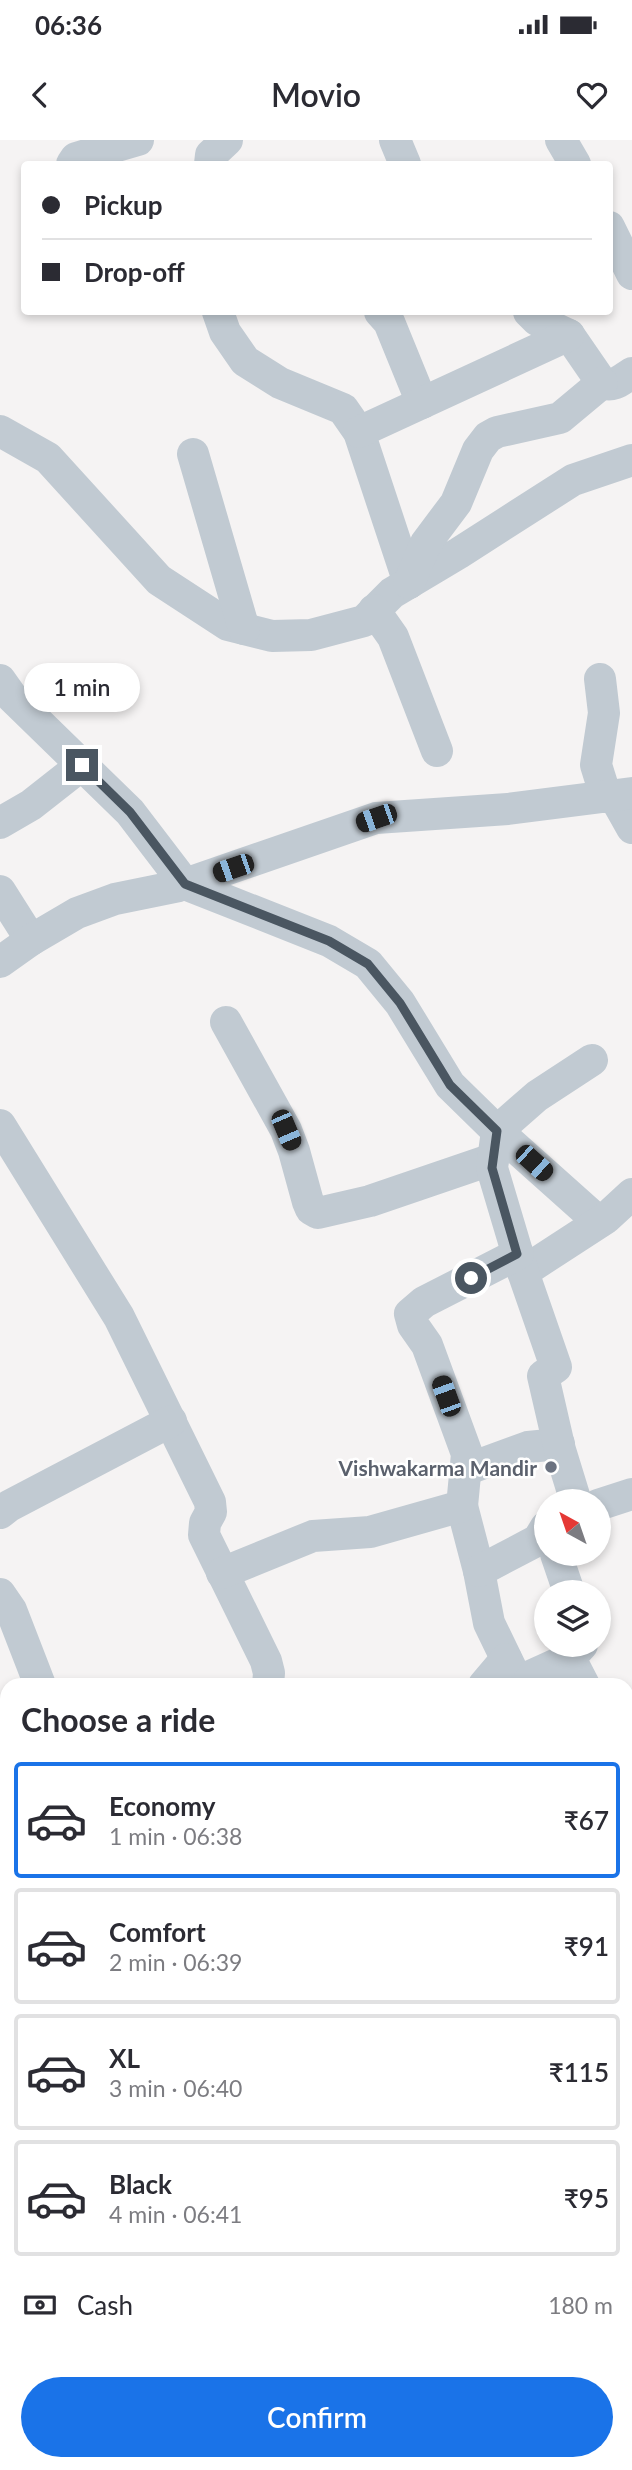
<!DOCTYPE html>
<html lang="en">
<head>
<meta charset="utf-8">
<style>
  :root { --surface:#fff; --page:#f7f7f7; --text:#2b2b33; --muted:#7c7c81; --line:#e1e1e2; --accent:#1a73e8 }
  body { margin:0; font-family:Lato,sans-serif; background:var(--page); color:var(--text); height:100vh; display:flex; flex-direction:column; font-size:26px; white-space:nowrap }
  * { box-sizing:border-box; margin:0 }
  p { font-size:23px; color:var(--muted) }
  .icon { flex:none; width:38px; height:38px; fill:none; stroke:currentColor; stroke-width:2; stroke-linecap:round; stroke-linejoin:round }
  .map { position:relative; flex:1; overflow:hidden }
  .drawer { position:absolute; left:0px; top:1538px; width:634px; height:793px; display:flex; flex-direction:column; background:var(--surface); border-radius:21px 21px 0 0; box-shadow:0 4px 10px #0003 }
  .drawer>* { flex:none }
  .hud { position:absolute; left:21px; top:21px; width:592px; height:154px; border-radius:7px; box-shadow:0 4px 10px #0003; display:grid; align-content:center; height:154px; padding:0 21px; background:var(--surface) }
  .needle { width:46px; rotate:320deg }
  .fabs { position:absolute; left:534px; top:1349px; display:grid; gap:14px }
  .fabs a { display:grid; place-items:center; width:77px; height:77px; border-radius:50%; background:var(--surface); box-shadow:0 4px 10px #0003; font-size:35px }
  .end { position:absolute; width:32px; height:32px; margin:-16px; border:9px solid #4a5661; background:#fff; box-shadow:0 0 0 4px #fff }
  .from { border-radius:50% }
  .bubble { position:absolute; height:49px; border-radius:24px; background:var(--surface); box-shadow:0 4px 10px #0003; font-size:23px; font-weight:600; line-height:49px; text-align:center }
  .car { position:absolute; width:21px; height:42px; margin:-21px -10px; border-radius:9px; box-shadow:0 0 5px 2px #0007; background:linear-gradient(#222 24%,#8ab4d8 0 40%,#222 0 76%,#8ab4d8 0 86%,#222 0) }
  .hud b { display:flex; align-items:center; gap:24px; height:66px; font-size:26px }
  .hud b+b { border-top:2px solid var(--line) }
  .hud i { width:18px; height:18px; background:var(--text) }
  ul { padding:0; list-style:none }
  li { display:flex; align-items:center; gap:21px; height:116px; margin:0 14px 10px; padding:0 7px; border:4px solid var(--line); border-radius:7px }
  li div { flex:1 }
  li b { display:block; font-size:26px }
  li em { font-style:normal; font-weight:600 }
  li.current { border-color:var(--accent) }
  li>.icon { width:63px; height:63px; stroke-width:1.5 }
  h2 { padding:0 21px; font-size:32px; line-height:84px }
  .pay { display:flex; align-items:center; gap:18px; height:77px; padding:0 21px; font-size:26px }
  .pay p { margin-inline-start:auto }
  .primary-button { display:flex; gap:14px; margin-top:auto; padding:14px 21px }
  .primary-button a { flex:1; height:80px; border-radius:42px; background:var(--accent); color:#fff; font-size:28px; font-weight:600; line-height:80px; text-align:center }
  .status { display:flex; justify-content:space-between; align-items:center; height:49px; padding:0 35px; background:var(--surface); direction:ltr }
  .status svg { height:19px; fill:currentColor }
  header { display:flex; justify-content:space-between; align-items:center; height:91px; padding:0 21px; background:var(--surface); font-size:32px; font-weight:600 }
  .map>svg:first-child { display:block }
  .lines { fill:none; stroke-linecap:round; stroke-linejoin:round }
  .minor { stroke:#c1cad2; stroke-width:32 }
  .major { stroke:#b3c2d1; stroke-width:38 }
  .route { stroke:#4a5661; stroke-width:9 }
  .worship-dot { fill:#6b7280; stroke:#fff; stroke-width:2.5 }
  .labels { text-anchor:middle; dominant-baseline:central; stroke-width:5; stroke-linejoin:round; paint-order:stroke }
  .worship-label { font-size:21px; font-weight:bold; fill:#5b616d; stroke:#fff; text-anchor:end }
</style>
</head>
<body>
<div class="status"><b>06:36</b><svg viewBox="0 0 49 12"><path d="M0 12V9h3v3zM5 12V6h3v6zM10 12V3h3v9zM15 12V0h3v12zM26 1h20v11H26zM47 4h2v5h-2z"/></svg></div>
<header><svg class="icon" aria-label="back" viewBox="0 0 24 24"><path d="M15 5l-7 7 7 7"/></svg>Movio<svg class="icon" aria-label="heart" viewBox="0 0 24 24"><path d="M12 20l-8-8c-3-5 5-10 8-4 3-6 11-1 8 4z"/></svg></header>
<div class="map">
<svg width="632" height="2330" viewBox="0 0 632 2330">
  <rect width="100%" height="100%" fill="#f5f3f3"/>
  <g class="lines">
    <g class="minor">
      <polyline points="395,0 405,24"/>
      <polyline points="561,0 575,24"/>
      <polyline points="72,24 76,18 138,0"/>
      <polyline points="210,24 211,15 227,0"/>
      <polyline points="609,87 632,134"/>
      <polyline points="218,172 225,192 245,221 280,243 343,269 359,292 409,443"/>
      <polyline points="380,172 389,182 422,263"/>
      <path d="M 529,172 L 537,180 L 569,195 L 602,243 C 614,248 622,239 632,233"/>
      <polyline points="0,291 48,318 159,440 228,485 272,496 311,495 364,481 392,453 459,413 573,340 632,320"/>
      <polyline points="359,292 569,195"/>
      <polyline points="193,314 244,489"/>
      <polyline points="409,443 426,403 456,363 478,310 488,297 497,292 560,278 602,243"/>
      <polyline points="374,470 393,497 437,611"/>
      <polyline points="600,539 604,573 596,625 606,657"/>
      <polyline points="0,540 12,557 130,672 185,744 329,801 368,824 400,863 450,945 497,991 599,1082"/>
      <polyline points="614,656 632,688"/>
      <polyline points="0,683 31,665 82,625"/>
      <polyline points="0,751 31,800"/>
      <polyline points="0,822 31,800 77,773 115,759 179,746 376,678 508,669 632,653"/>
      <polyline points="226,882 286,990 294,1011 308,1062 311,1069 318,1073 370,1061 493,1019"/>
      <polyline points="0,985 119,1177 210,1362 211,1372 205,1383 204,1395 266,1521 269,1533 268,1545"/>
      <polyline points="523,1132 606,1078 632,1054"/>
      <polyline points="465,1330 528,1307 559,1304"/>
      <polyline points="576,1362 560,1310 543,1236 556,1227 523,1132 492,1028 497,991 537,956 592,920"/>
      <polyline points="598,1365 632,1354"/>
      <polyline points="462,1366 479,1431 489,1483 519,1545"/>
      <polyline points="0,1373 9,1366 171,1281"/>
      <polyline points="556,1414 569,1452"/>
      <polyline points="479,1431 538,1400 546,1387"/>
      <polyline points="222,1433 313,1396 370,1392 462,1366 467,1314 427,1205 413,1185 410,1174 424,1162 518,1114"/>
      <polyline points="0,1454 11,1470 40,1545"/>
      <polyline points="582,1505 570,1518 584,1545"/>
      <polyline points="517,1542 570,1518"/>
      <polyline points="484,1545 506,1519"/>
      <polyline points="626,1963 632,1959"/>
      <polyline points="626,2033 632,2032"/>
      <polyline points="0,2318 7,2330"/>
      <polyline points="423,2324 425,2330"/>
      <polyline points="507,2324 509,2330"/>
      <polyline points="121,2330 134,2325 143,2330"/>
    </g>
    <g class="major">
      <polyline points="626,1599 632,1596"/>
      <polyline points="0,1895 7,1892"/>
    </g>
  </g>
  <g class="lines">
    <polyline class="route" points="82,625 130,672 185,744 329,801 368,824 400,863 450,945 497,991 492,1028 517,1114 471,1138"/>
  </g>
  <circle class="worship-dot" cx="551" cy="1327" r="7"/>
  <g class="labels">
    <g class="worship-label">
      <text x="537" y="1327">Vishwakarma Mandir</text>
    </g>
  </g>
</svg>
<div class="fabs">
<a><svg class="needle" viewBox="-14 -14 28 28"><path d="M0-13l5 13h-10z" fill="#e53935"/><path d="M0 13l5-13h-10z" fill="#7c7c81"/></svg></a>
<a><svg class="icon" aria-label="layers" viewBox="0 0 24 24"><path d="M12 4l9 5-9 5-9-5zM3 14l9 5 9-5"/></svg></a>
</div>
<i class="end from" style="left:471px;top:1138px"></i>
<i class="end" style="left:82px;top:625px"></i>
<div class="bubble" style="left:24px;top:523px;width:116px">1 min</div>
<i class="car" style="left:376px;top:678px;rotate:251deg"></i>
<i class="car" style="left:233px;top:728px;rotate:251deg"></i>
<i class="car" style="left:286px;top:990px;rotate:157deg"></i>
<i class="car" style="left:534px;top:1023px;rotate:132deg"></i>
<i class="car" style="left:446px;top:1256px;rotate:340deg"></i>
<div class="hud">
<b><i class="from"></i>Pickup</b>
<b><i></i>Drop-off</b>
</div>
<section class="drawer">
<h2>Choose a ride</h2>
<ul>
<li class="current"><svg class="icon" aria-label="car" viewBox="0 0 24 24"><path d="M5 17H2v-5l4-1 3-4h7l3 4 3 1v5h-3M9 17h6M6 11h13"/><circle cx="7" cy="17" r="2"/><circle cx="17" cy="17" r="2"/></svg><div><b>Economy</b><p>1 min · 06:38</p></div><em>₹67</em></li>
<li><svg class="icon" aria-label="car" viewBox="0 0 24 24"><path d="M5 17H2v-5l4-1 3-4h7l3 4 3 1v5h-3M9 17h6M6 11h13"/><circle cx="7" cy="17" r="2"/><circle cx="17" cy="17" r="2"/></svg><div><b>Comfort</b><p>2 min · 06:39</p></div><em>₹91</em></li>
<li><svg class="icon" aria-label="car" viewBox="0 0 24 24"><path d="M5 17H2v-5l4-1 3-4h7l3 4 3 1v5h-3M9 17h6M6 11h13"/><circle cx="7" cy="17" r="2"/><circle cx="17" cy="17" r="2"/></svg><div><b>XL</b><p>3 min · 06:40</p></div><em>₹115</em></li>
<li><svg class="icon" aria-label="car" viewBox="0 0 24 24"><path d="M5 17H2v-5l4-1 3-4h7l3 4 3 1v5h-3M9 17h6M6 11h13"/><circle cx="7" cy="17" r="2"/><circle cx="17" cy="17" r="2"/></svg><div><b>Black</b><p>4 min · 06:41</p></div><em>₹95</em></li>
</ul>
<div class="pay"><svg class="icon" aria-label="cash" viewBox="0 0 24 24"><path d="M3 7h18v10H3z"/><circle cx="12" cy="12" r="2"/></svg>Cash<p>180 m</p></div>
<div class="primary-button"><a>Confirm</a></div>
</section>
</div>
</body>
</html>
